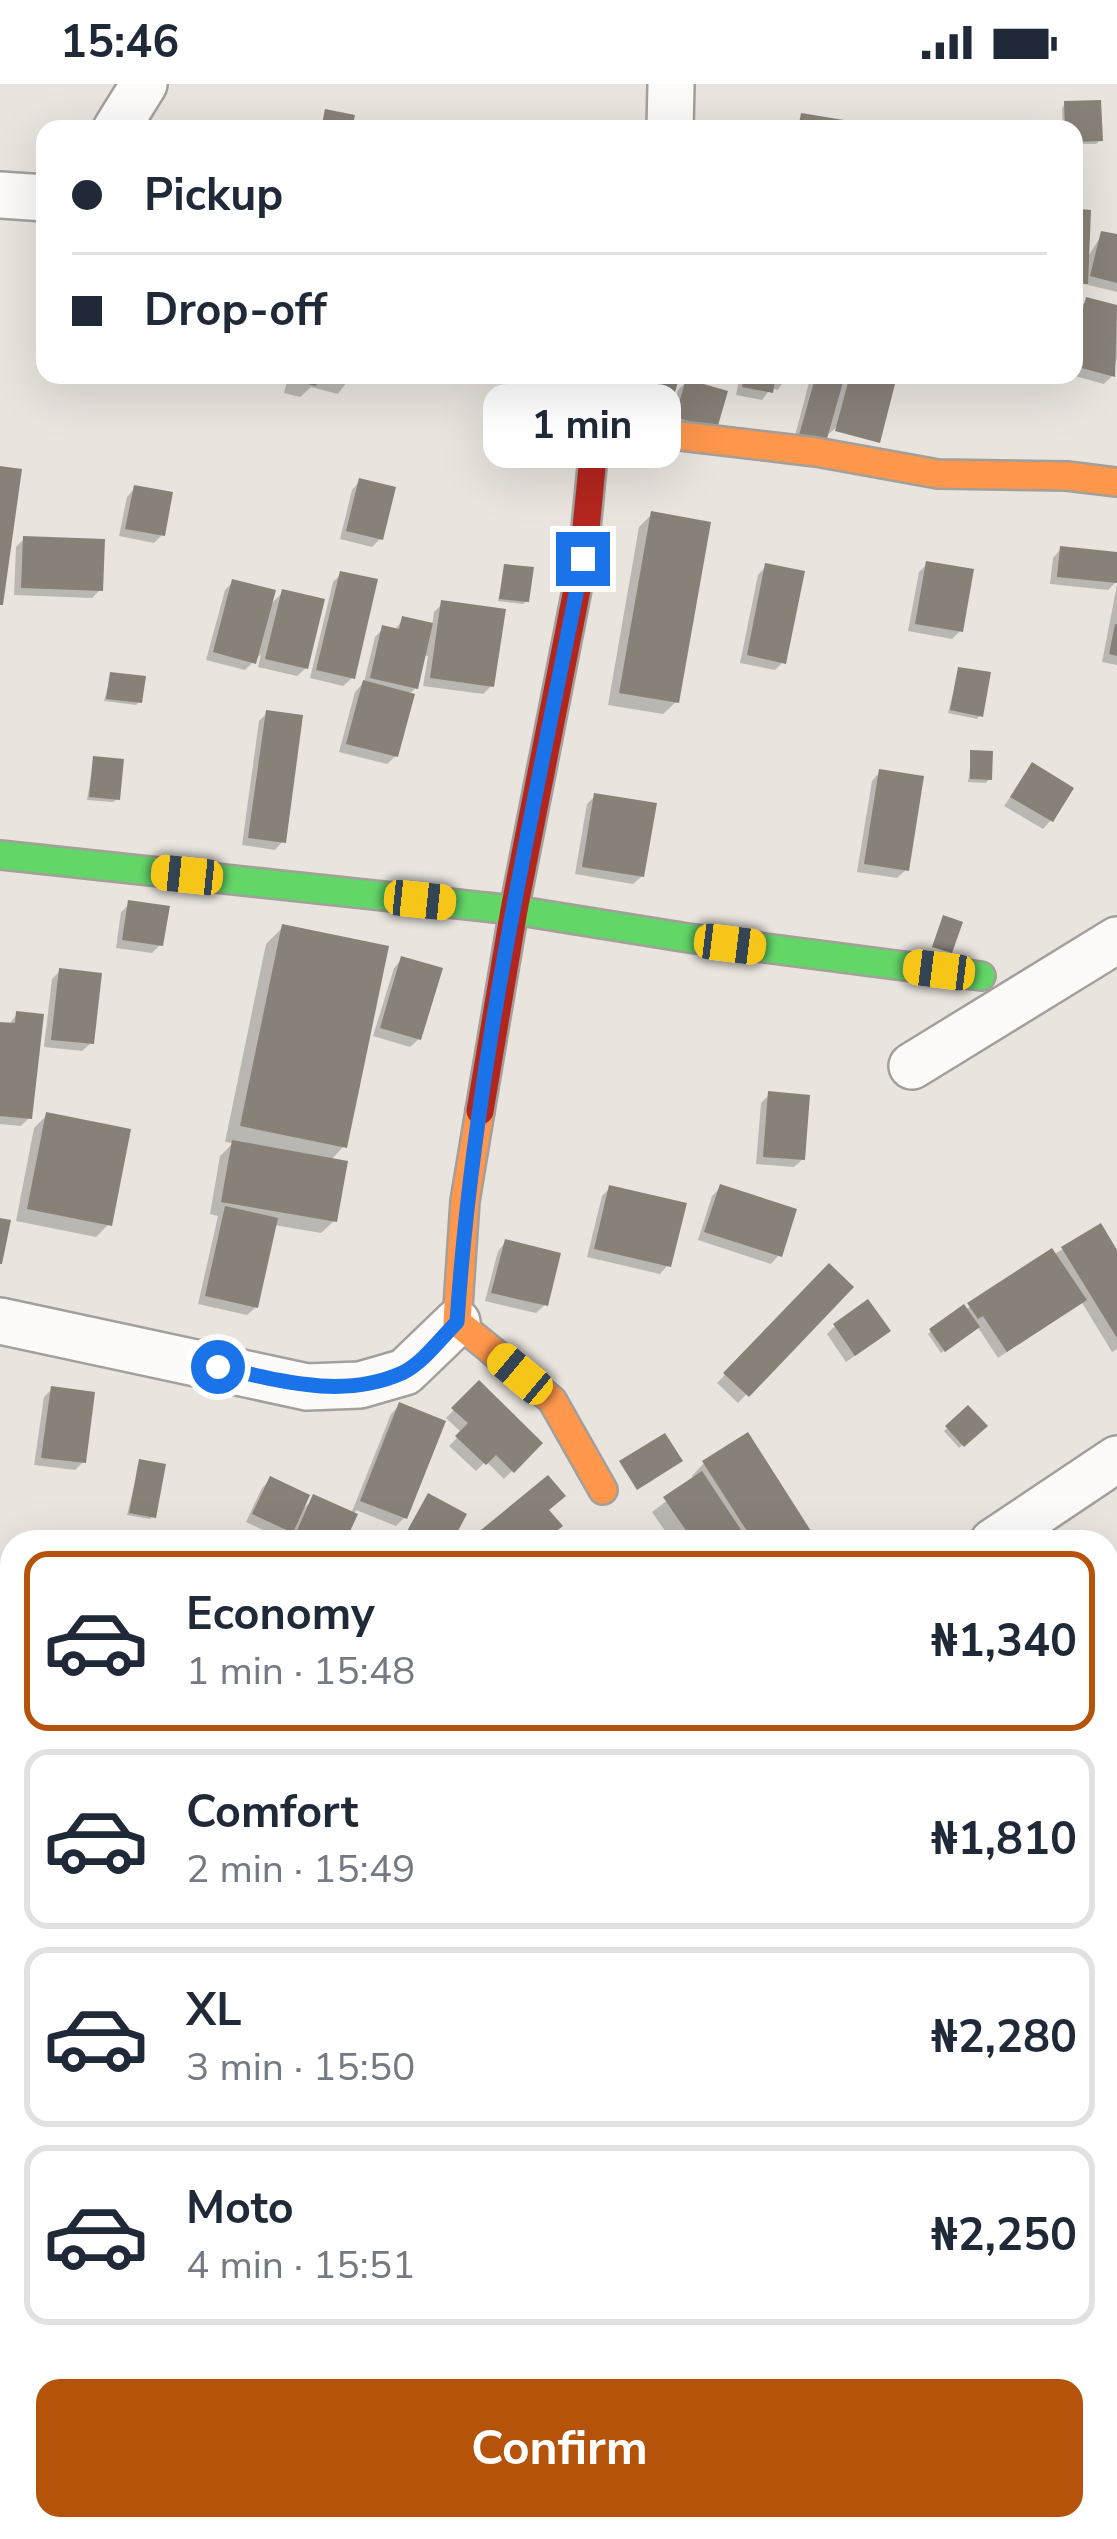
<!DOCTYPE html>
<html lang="en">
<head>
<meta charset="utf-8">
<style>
  :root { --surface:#fff; --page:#f6f6f7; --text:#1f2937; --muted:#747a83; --line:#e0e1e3; --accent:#b45309 }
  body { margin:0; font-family:"Nunito Sans",sans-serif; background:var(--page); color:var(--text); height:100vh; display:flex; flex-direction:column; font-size:45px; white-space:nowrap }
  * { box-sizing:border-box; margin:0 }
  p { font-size:39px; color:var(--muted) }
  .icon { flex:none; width:66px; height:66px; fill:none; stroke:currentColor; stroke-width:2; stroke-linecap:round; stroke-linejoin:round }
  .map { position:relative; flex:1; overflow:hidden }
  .drawer { position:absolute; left:0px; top:1446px; width:1119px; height:1011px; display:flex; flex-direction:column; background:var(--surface); border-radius:36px 36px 0 0; box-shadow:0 12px 48px #0002 }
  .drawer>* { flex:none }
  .hud { position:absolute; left:36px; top:36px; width:1047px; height:264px; border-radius:24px; box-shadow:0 12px 48px #0002; display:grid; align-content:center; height:264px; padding:0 36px; background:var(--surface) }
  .end { position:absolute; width:54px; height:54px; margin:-27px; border:15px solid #1a73e8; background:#fff; box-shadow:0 0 0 6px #fff }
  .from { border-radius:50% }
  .bubble { position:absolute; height:84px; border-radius:24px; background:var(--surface); box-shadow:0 12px 48px #0002; font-size:39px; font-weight:700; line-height:84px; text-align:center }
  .car { position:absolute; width:36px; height:72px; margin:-36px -18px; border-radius:15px; box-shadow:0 0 9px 3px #0007; background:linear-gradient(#f5c518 24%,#345 0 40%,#f5c518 0 76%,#345 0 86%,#f5c518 0) }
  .hud b { display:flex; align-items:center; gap:42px; height:114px; font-size:45px }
  .hud b+b { border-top:3px solid var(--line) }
  .hud i { width:30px; height:30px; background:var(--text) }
  ul { padding:21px 0 0; list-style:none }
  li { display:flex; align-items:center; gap:36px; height:180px; margin:0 24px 18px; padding:0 12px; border:6px solid var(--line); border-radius:24px }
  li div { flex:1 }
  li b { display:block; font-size:45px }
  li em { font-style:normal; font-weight:700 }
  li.on { border-color:var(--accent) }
  li>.icon { width:108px; height:108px; stroke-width:1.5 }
  .primary-button { display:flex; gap:24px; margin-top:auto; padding:24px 36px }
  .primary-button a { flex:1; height:138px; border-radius:24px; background:var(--accent); color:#fff; font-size:48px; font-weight:700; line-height:138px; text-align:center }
  .status { display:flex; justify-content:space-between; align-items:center; height:84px; padding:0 60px; background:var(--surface); direction:ltr }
  .status svg { height:33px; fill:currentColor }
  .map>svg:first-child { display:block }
  .shadow { fill:#0003 }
  .building { fill:#888178 }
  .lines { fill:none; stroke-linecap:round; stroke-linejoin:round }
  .street-casing { stroke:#a39f9b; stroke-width:50 }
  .fast-casing { stroke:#a39f9b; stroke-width:32 }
  .slow-casing { stroke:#a39f9b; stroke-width:32 }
  .jam-casing { stroke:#a39f9b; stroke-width:32 }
  .street { stroke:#fcfbfa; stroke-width:45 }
  .fast { stroke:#63d668; stroke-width:27 }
  .slow { stroke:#ff974d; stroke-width:27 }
  .jam { stroke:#b3261e; stroke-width:27 }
  .route { stroke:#1a73e8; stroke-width:15 }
</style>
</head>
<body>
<div class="status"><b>15:46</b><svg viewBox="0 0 49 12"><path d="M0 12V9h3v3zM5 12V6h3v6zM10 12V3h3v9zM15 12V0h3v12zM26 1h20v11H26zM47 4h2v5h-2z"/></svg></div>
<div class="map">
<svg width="1117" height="2455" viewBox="0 0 1117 2455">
  <rect width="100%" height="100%" fill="#e9e4de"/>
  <g class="shadow">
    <polygon points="1065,20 1100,56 1096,60 1074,60 1074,45 1063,45 1062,24"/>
    <polygon points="1074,113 1086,176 1102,150 1117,153 1117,208 1084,200 1074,207"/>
    <polygon points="1087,216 1117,224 1117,274 1113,291 1104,300 1071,291 1074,241 1078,225"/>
    <polygon points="267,291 352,291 338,310 311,303 300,313 284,309 287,297"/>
    <polygon points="527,291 570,291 566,341 551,359 522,358"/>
    <polygon points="647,291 677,291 667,317 642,309"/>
    <polygon points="740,291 787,291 778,306 771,304 762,316 736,311"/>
    <polygon points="811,291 842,291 840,297 846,291 893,294 824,354 793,359"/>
    <polygon points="686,298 706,352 668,341 678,306"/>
    <polygon points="360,397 381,454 372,463 340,455 352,406"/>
    <polygon points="135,404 162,451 154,459 119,452 127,413"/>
    <polygon points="652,430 676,618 663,630 608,621 639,443"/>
    <polygon points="24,455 100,506 92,514 14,511 16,463"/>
    <polygon points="1061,465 1117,471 1116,498 1108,506 1050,500 1053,474"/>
    <polygon points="927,480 960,547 952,555 908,547 919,488"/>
    <polygon points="766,482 783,578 775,586 740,579 758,491"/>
    <polygon points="505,483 527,517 523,520 498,517"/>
    <polygon points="341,490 352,594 343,602 310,594 333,498"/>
    <polygon points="233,498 268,523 283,508 306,584 297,592 258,583 261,570 245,586 206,576 225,506"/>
    <polygon points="1117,501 1117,581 1102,578"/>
    <polygon points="442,520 492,601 483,610 423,602 428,572 423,571 416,604 408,611 396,672 387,680 339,668 355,608 364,598 375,553 383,545 394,547 403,535 432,542 434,528"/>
    <polygon points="959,586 980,631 977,635 948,629"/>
    <polygon points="111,591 139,618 136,621 104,617"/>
    <polygon points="267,629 283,757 275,766 242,761 259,637"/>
    <polygon points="972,669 989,695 986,699 968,698"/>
    <polygon points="94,675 117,715 113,718 87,716"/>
    <polygon points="1032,682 1051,736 1043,745 1004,722"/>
    <polygon points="880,688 906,786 897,794 857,788 872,697"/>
    <polygon points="595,712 642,792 633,800 575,790 587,720"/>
    <polygon points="130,820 161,860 152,869 116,864 121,828"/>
    <polygon points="283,843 344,1062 330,1077 334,1137 321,1149 274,1141 256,1223 247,1231 198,1220 218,1132 210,1130 220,1072 233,1059 225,1058 266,860"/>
    <polygon points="402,875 419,955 410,963 373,952 394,884"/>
    <polygon points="60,887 91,959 82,967 44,963 52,895"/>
    <polygon points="17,930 29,1034 21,1042 0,1040 0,941 8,942"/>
    <polygon points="769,1011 803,1075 794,1083 756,1080 761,1019"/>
    <polygon points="47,1031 109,1140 96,1153 16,1137 34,1044"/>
    <polygon points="721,1103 779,1171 771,1180 698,1156 712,1112"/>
    <polygon points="610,1104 668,1181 660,1190 587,1173 602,1112"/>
    <polygon points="506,1158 545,1221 536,1229 485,1217 498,1167"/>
    <polygon points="1063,1165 1117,1171 1117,1265 1112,1268 1081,1217 998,1274 977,1242 941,1269 928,1250 931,1247"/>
    <polygon points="829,1183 850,1203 738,1319 717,1299"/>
    <polygon points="835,1242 879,1255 846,1278 827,1250"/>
    <polygon points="479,1300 539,1359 504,1395 486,1377 476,1387 449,1362 462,1349 446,1334"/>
    <polygon points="52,1305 83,1378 75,1386 34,1381 44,1313"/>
    <polygon points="400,1321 404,1434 396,1442 356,1426 342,1458 289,1458 297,1440 282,1455 246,1438 262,1404 270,1396 300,1428 314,1414 351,1430 391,1330"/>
    <polygon points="968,1325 984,1342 959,1364 944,1347"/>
    <polygon points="140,1379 153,1432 150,1435 127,1431"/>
    <polygon points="704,1379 815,1458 673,1458 652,1428 694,1396 692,1392"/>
    <polygon points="548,1395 541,1458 476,1458 483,1448"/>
    <polygon points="1117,2089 1117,2158 1107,2140 1107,2094"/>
    <polygon points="513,2445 688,2445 694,2455 518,2455"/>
    <polygon points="984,2445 1067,2445 1054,2455 992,2455"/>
  </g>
  <g class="building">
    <polygon points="1101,16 1103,57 1074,58 1074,45 1065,45 1064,17"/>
    <polygon points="325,25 355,31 352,45 321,45"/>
    <polygon points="801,29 850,37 849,45 798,45"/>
    <polygon points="1074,110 1081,110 1080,125 1091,126 1088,200 1074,199"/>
    <polygon points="1101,147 1117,150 1117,199 1090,192"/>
    <polygon points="1086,213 1117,221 1115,293 1074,282 1074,257"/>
    <polygon points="297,291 319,291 316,302 295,297"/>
    <polygon points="533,291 573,291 569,342 563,342 563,352 529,350"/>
    <polygon points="648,291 680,291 673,315 643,306"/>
    <polygon points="745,291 790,291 789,299 775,296 773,309 742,303"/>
    <polygon points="816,291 845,291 826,358 799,351"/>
    <polygon points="850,291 897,292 880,359 835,347"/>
    <polygon points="686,295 728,307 717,345 675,333"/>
    <polygon points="0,382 22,385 3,521 0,521"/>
    <polygon points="359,394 396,403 383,456 346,447"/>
    <polygon points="134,401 173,408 165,452 125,445"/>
    <polygon points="651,427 711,438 679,619 619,609"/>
    <polygon points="23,452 105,455 103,507 21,504"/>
    <polygon points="1060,462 1117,468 1117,499 1057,493"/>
    <polygon points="926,477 974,485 963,548 915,540"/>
    <polygon points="765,479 805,487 786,580 747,571"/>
    <polygon points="504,480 534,483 529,518 499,515"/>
    <polygon points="340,487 378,495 355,595 316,586"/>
    <polygon points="232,495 276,506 256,580 213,568"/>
    <polygon points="282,505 325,515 308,585 265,575"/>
    <polygon points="441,516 506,525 494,603 430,594"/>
    <polygon points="402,532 433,539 418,605 370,594 382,541 399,545"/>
    <polygon points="1115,540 1117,540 1117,572 1109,570"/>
    <polygon points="958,583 991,588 983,633 950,626"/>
    <polygon points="110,588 146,592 142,619 106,615"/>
    <polygon points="363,596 415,610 398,673 346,660"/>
    <polygon points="266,626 303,631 286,759 248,754"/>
    <polygon points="970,666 993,667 992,696 970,695"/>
    <polygon points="93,672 124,675 120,716 89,713"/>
    <polygon points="1032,678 1074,704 1053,738 1010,713"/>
    <polygon points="879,685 924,692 909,787 864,780"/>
    <polygon points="594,709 657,719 644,793 582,783"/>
    <polygon points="128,816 170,822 163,862 122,856"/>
    <polygon points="943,831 963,838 952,869 932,863"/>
    <polygon points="282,840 389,862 347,1064 240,1042"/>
    <polygon points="401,872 443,884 421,956 380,944"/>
    <polygon points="59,884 102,889 94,960 51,956"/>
    <polygon points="16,927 44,930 32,1035 0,1032 0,938 15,939"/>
    <polygon points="768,1007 810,1011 805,1076 763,1073"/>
    <polygon points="46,1028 131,1045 112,1142 27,1125"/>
    <polygon points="232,1056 348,1077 337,1138 221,1118"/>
    <polygon points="720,1100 797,1125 782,1173 704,1148"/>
    <polygon points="609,1101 687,1119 671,1183 594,1165"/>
    <polygon points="225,1122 278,1134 258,1224 205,1212"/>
    <polygon points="0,1134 11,1136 2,1180 0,1180"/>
    <polygon points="1101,1139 1117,1166 1117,1254 1061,1163"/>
    <polygon points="505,1155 561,1169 548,1222 491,1209"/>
    <polygon points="1052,1164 1087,1216 1007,1268 983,1232 978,1235 967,1219"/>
    <polygon points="829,1179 854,1203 749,1313 723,1289"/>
    <polygon points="868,1215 891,1247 855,1272 833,1240"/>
    <polygon points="964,1220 980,1243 945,1268 929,1245"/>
    <polygon points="479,1296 543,1359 514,1389 496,1371 486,1381 455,1352 468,1339 451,1324"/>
    <polygon points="51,1302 95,1308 86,1379 41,1374"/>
    <polygon points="399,1318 446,1337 407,1435 360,1417"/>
    <polygon points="968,1321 988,1342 964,1363 945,1342"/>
    <polygon points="748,1348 818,1458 754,1458 702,1377"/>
    <polygon points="665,1349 683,1377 637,1406 619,1377"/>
    <polygon points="139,1375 166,1380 156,1434 129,1429"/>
    <polygon points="702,1387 749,1458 694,1458 663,1413"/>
    <polygon points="548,1391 566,1412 549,1426 563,1442 543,1458 491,1458 481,1446"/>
    <polygon points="270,1392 310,1411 293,1449 252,1430"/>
    <polygon points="428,1409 467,1430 452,1458 401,1458"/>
    <polygon points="313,1410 358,1430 345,1458 292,1458"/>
    <polygon points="128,1449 163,1454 162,1458 127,1458"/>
    <polygon points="0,1505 11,1511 0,1533"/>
    <polygon points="1117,1661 1117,1706 1107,1712 1107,1667"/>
    <polygon points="1111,1858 1117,1867 1117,1885 1107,1892 1107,1861"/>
    <polygon points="1117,2085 1117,2136 1107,2117 1107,2091"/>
    <polygon points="1107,2243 1117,2257 1117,2305 1107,2311"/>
    <polygon points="14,2445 121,2445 106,2455 0,2455"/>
    <polygon points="510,2445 563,2445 568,2455 515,2455"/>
    <polygon points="569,2445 614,2445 620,2455 575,2455"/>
    <polygon points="634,2445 691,2445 698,2455 641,2455"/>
    <polygon points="774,2445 853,2445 837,2455 759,2455"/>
    <polygon points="998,2445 1069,2445 1055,2455 1006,2455"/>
  </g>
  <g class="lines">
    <defs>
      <g id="street">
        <polyline points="116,45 144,0"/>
        <polyline points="670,45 671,0"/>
        <polyline points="0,111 45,114"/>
        <polyline points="912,982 1117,856"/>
        <polyline points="0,1237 307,1303 360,1301 405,1288 457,1238"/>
        <polyline points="993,1458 1117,1375"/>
        <polyline points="1107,1929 1117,1922"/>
        <polyline points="483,2445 489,2455"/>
      </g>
      <polyline id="fast" points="0,771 514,826 688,854 981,892"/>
      <g id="slow">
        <polyline points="596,342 816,368 938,390 1067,392 1117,398"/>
        <polyline points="480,1027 465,1117 457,1238 552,1316 603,1406"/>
      </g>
      <polyline id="jam" points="480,1027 514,826 583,475 601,291"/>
    </defs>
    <use href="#street" class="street-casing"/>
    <use href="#fast" class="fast-casing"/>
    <use href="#slow" class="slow-casing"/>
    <use href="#jam" class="jam-casing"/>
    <use href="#street" class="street"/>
    <use href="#fast" class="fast"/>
    <use href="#slow" class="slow"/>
    <use href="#jam" class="jam"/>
  </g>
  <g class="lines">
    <path class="route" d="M 218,1283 C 278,1296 342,1316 402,1289 C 422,1280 441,1254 457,1238 C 474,981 533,727 583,475"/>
  </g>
</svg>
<i class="end from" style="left:218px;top:1283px"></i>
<i class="end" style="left:583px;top:475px"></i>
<div class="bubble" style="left:483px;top:300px;width:198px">1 min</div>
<i class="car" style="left:187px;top:791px;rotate:276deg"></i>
<i class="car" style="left:420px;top:816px;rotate:96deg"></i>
<i class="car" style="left:730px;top:860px;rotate:97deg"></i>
<i class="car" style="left:939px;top:886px;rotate:277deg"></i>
<i class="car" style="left:520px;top:1290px;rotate:310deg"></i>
<div class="hud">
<b><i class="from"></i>Pickup</b>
<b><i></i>Drop-off</b>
</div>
<section class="drawer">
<ul>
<li class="on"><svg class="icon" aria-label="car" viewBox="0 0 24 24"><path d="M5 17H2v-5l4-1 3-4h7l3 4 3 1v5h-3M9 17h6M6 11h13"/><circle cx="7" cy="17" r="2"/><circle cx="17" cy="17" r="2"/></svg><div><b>Economy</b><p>1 min · 15:48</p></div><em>₦1,340</em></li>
<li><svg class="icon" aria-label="car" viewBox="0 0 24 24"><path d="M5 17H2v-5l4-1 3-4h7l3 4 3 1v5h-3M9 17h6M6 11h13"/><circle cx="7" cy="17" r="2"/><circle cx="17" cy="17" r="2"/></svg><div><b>Comfort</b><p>2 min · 15:49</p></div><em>₦1,810</em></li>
<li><svg class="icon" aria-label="car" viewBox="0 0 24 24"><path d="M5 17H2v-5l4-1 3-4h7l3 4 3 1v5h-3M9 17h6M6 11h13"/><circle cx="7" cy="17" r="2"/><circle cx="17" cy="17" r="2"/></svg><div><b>XL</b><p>3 min · 15:50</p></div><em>₦2,280</em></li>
<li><svg class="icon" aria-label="car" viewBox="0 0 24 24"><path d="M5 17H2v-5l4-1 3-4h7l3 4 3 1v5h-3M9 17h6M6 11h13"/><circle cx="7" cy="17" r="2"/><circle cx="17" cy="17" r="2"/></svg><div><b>Moto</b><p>4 min · 15:51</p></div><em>₦2,250</em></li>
</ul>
<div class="primary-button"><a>Confirm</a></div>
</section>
</div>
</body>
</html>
